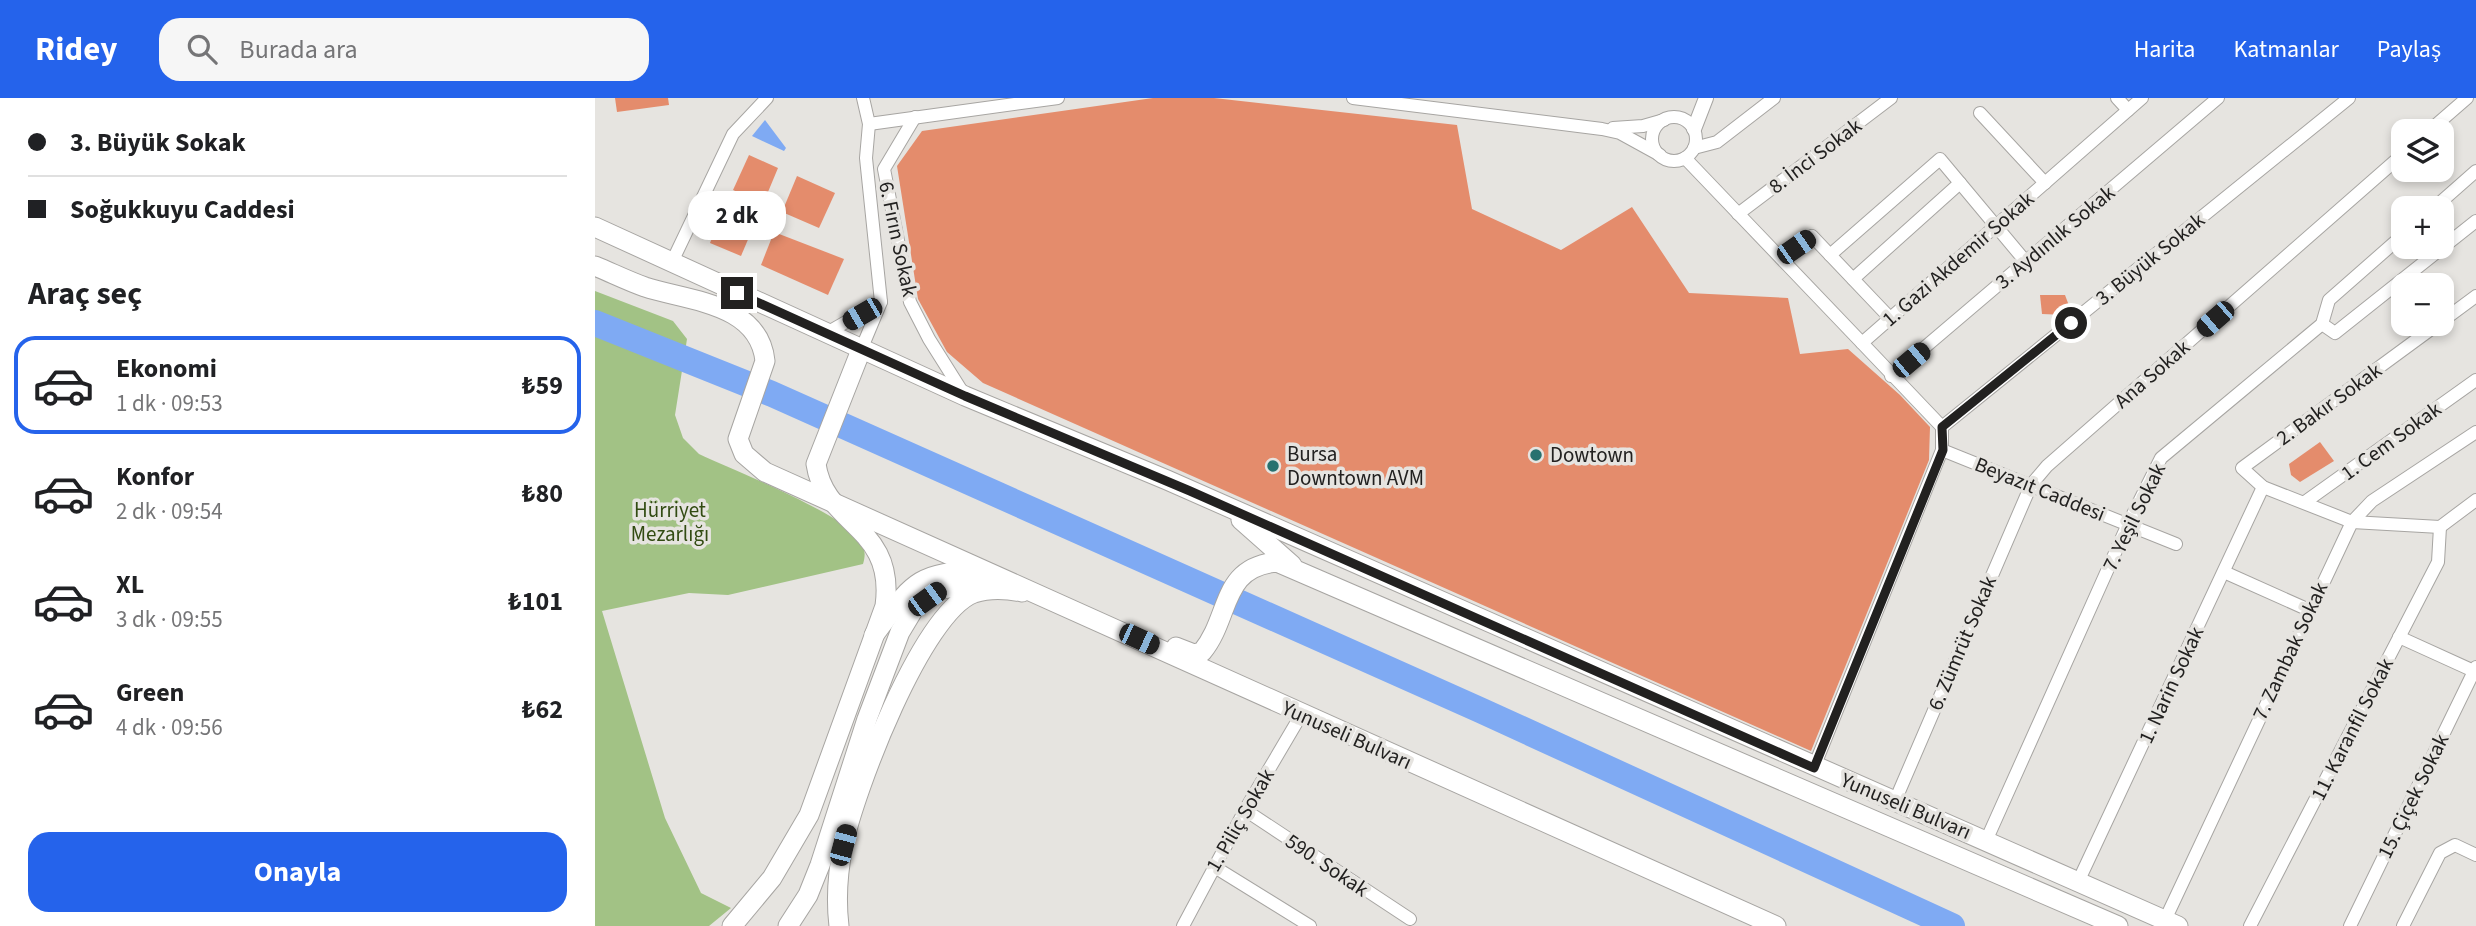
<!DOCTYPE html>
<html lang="tr">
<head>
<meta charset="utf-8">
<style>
  :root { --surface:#fff; --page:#f6f6f6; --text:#202124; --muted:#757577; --line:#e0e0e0; --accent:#2563eb }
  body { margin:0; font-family:"Source Sans 3",sans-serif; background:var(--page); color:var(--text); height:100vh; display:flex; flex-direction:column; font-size:26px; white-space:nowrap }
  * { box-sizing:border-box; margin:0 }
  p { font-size:23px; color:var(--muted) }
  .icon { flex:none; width:38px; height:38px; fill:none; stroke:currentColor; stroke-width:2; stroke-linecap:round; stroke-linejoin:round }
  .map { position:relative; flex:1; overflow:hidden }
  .details { display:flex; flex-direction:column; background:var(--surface); width:595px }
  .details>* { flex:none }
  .banner { display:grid; align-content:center; height:154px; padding:0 28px; background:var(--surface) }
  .buttons { position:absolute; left:1796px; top:21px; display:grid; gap:14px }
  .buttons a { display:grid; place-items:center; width:63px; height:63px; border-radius:14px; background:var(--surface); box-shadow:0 4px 10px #0003; font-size:35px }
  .end { position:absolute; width:32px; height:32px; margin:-16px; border:9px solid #222120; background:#fff; box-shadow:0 0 0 4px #fff }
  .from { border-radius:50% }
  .bubble { position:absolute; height:49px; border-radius:21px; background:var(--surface); box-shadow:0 4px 10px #0003; font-size:23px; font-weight:700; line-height:49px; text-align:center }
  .car { position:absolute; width:21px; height:42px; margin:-21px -10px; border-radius:9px; box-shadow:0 0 5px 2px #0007; background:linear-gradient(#222 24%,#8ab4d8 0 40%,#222 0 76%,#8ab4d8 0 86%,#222 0) }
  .banner b { display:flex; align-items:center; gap:24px; height:66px; font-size:26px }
  .banner b+b { border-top:2px solid var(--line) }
  .banner i { width:18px; height:18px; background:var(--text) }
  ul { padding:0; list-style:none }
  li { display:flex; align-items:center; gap:21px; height:98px; margin:0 14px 10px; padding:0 14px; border:4px solid transparent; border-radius:21px }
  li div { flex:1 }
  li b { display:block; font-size:26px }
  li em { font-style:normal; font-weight:700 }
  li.selected { border-color:var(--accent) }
  li>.icon { width:63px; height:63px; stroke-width:1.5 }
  h2 { padding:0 28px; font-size:32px; line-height:84px }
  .button { display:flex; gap:14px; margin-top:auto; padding:14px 28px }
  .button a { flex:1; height:80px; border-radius:21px; background:var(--accent); color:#fff; font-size:28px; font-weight:700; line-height:80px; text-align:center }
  header { display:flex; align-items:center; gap:42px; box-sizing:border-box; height:98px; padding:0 35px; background:var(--accent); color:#fff }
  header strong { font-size:33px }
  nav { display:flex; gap:38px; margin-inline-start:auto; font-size:24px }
  .search { width:490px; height:63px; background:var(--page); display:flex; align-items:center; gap:18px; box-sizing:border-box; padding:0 24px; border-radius:21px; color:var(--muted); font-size:26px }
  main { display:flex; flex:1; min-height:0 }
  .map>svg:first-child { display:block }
  .green { fill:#a2c285 }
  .water { fill:#7faaf3 }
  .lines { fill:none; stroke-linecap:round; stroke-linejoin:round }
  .river { stroke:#7faaf3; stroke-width:26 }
  .building { fill:#e48c6c }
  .minor-casing { stroke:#a7a5a2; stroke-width:14 }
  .tertiary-casing { stroke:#a7a5a2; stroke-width:16 }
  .primary-casing { stroke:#a7a5a2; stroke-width:21 }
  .minor { stroke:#fff; stroke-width:12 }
  .tertiary { stroke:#fff; stroke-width:14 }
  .primary { stroke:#fff; stroke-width:19 }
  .route { stroke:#222120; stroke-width:9 }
  .poi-dot { fill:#27716f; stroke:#e6e4e0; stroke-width:2.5 }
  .labels { text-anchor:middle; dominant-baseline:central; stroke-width:7; stroke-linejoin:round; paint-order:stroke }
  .street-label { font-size:21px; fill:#222120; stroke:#e6e4e0 }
  .poi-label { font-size:21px; fill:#222120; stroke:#e6e4e0; text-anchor:start }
  .park-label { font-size:21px; fill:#324b12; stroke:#e6e4e0 }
</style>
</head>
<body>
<header>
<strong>Ridey</strong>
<div class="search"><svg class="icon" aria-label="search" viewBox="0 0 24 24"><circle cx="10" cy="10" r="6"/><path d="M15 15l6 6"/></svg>Burada ara</div>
<nav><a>Harita</a><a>Katmanlar</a><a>Paylaş</a></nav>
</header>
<main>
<section class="details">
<div class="banner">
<b><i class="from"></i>3. Büyük Sokak</b>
<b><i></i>Soğukkuyu Caddesi</b>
</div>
<h2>Araç seç</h2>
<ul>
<li class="selected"><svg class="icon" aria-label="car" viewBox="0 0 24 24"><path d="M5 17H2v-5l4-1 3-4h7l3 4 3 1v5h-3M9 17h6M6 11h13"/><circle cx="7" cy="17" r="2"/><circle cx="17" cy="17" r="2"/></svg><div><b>Ekonomi</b><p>1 dk · 09:53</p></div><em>₺59</em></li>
<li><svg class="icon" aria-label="car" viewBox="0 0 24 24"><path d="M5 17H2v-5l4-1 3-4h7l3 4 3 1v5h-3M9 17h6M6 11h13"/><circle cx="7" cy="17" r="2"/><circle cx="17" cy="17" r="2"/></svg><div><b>Konfor</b><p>2 dk · 09:54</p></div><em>₺80</em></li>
<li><svg class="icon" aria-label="car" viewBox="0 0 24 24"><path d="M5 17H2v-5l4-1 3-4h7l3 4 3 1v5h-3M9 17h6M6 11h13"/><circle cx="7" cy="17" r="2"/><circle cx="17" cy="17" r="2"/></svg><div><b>XL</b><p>3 dk · 09:55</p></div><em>₺101</em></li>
<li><svg class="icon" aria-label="car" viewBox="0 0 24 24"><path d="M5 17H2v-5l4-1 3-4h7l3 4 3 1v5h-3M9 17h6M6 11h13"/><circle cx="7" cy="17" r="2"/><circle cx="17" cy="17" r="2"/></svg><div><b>Green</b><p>4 dk · 09:56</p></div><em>₺62</em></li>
</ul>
<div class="button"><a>Onayla</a></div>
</section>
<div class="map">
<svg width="1881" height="828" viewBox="0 0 1881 828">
  <rect width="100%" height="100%" fill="#e6e4e0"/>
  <path class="green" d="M 0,193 L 78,223 L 92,241 L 80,317 L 88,340 L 104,356 C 140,373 243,413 264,441 C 270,449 271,456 268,466 L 133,497 L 94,495 L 7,513 L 70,720 L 106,795 L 136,810 L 114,828 L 0,828 Z"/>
  <polygon class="water" points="170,22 191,50 189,53 157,38"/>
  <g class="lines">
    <polyline class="river" points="0,225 177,296 885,612 1357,828"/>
  </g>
  <g class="building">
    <polygon points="20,0 73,0 74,7 22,14"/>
    <polygon points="558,0 619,0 862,27 877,111 966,152 1037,109 1094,195 1193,200 1205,256 1253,251 1305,297 1335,329 1334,362 1216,653 388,285 352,254 323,201 302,68 327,33"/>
    <polygon points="154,57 183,70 168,106 138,92"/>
    <polygon points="202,78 240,95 224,130 187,114"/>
    <polygon points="128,112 160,125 146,158 115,145"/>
    <polygon points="179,134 249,161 233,197 166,167"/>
    <polygon points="1445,197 1470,197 1476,213 1471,217 1447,216"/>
    <polygon points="1725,344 1739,363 1705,384 1696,377 1694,366"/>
  </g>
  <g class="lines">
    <defs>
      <g id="minor">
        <polyline points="758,0 1007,31 1025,35 1065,57"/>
        <polyline points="1522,0 1533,12"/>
        <polyline points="1385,15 1450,85"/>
        <polyline points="320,19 289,71 315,204 334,241 368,295"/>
        <circle cx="1079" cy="41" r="22"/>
        <polyline points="274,26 463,0"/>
        <polyline points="1018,30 1048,28 1069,22"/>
        <polyline points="1834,33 1872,0"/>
        <polyline points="1099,50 1122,44 1179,0"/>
        <polyline points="1090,60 1267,245"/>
        <polyline points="1839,110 1881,73"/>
        <polyline points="1143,116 1296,0"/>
        <polyline points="1235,157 1345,61 1431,164"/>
        <polyline points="1186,160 1217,138 1295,220"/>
        <polyline points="77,164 138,36 172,0"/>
        <polyline points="1258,181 1365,85"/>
        <polyline points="1846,224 1881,198"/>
        <polyline points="1727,226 1740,235 1881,123"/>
        <polyline points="1843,226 1647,370 1668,389 1757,424 1845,429"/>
        <polyline points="230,236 286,204"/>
        <polyline points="266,252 286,204 271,60 274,26 268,0"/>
        <polyline points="1296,278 1623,0"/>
        <polyline points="1347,329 1267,245 1547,0"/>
        <polyline points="1347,352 1581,446"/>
        <polyline points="1710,404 1881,282"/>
        <polyline points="1845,429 1881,402"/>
        <polyline points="1629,474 1714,512"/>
        <polyline points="1804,539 1881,574"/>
        <polyline points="1219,669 1347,352 1347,329 1754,0"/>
        <polyline points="1300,703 1436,387 1452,368 1808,56"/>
        <polyline points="650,712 815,821"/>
        <polyline points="1391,743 1533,426 1566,360 1727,226 1734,202 1808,137"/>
        <polyline points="618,768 715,828"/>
        <polyline points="1483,784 1668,389"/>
        <polyline points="1570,822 1757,424 1777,403 1881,334"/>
        <polyline points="588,828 650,712 706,617"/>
        <polyline points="1655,828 1843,464 1845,429"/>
        <polyline points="1755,828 1881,569"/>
        <polyline points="1808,828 1845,755 1860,747 1881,757"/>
      </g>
      <polyline id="tertiary" points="1099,31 1111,0"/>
      <g id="primary">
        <polyline points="0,129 370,298 572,382 1583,828"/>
        <path d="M 0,168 C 17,175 33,183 50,189 C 93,203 164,205 170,263 L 143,341 L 149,356 L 170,374 L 1181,828"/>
        <polyline points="646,422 697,467"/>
        <path d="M 279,537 C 316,488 320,473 385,473"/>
        <path d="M 581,549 L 599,556 L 607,554 C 636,519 625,469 682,464 L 1523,828"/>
        <path d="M 137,828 L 177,780 L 214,717 L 290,508 C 301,427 230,428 221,366 L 266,252"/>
        <polyline points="193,828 213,797 225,767 272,621 305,534 320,509 344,492 388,483"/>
        <path d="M 244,828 C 241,803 243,773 248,748 C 259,694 327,514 379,495 C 394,490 412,491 427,494"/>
      </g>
    </defs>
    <use href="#minor" class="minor-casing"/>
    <use href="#tertiary" class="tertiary-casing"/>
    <use href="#primary" class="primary-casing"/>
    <use href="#minor" class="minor"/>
    <use href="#tertiary" class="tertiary"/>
    <use href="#primary" class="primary"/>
  </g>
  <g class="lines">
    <polyline class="route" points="142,195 370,298 595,393 1219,670 1348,352 1347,329 1476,225"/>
  </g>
  <g class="poi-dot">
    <circle cx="941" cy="357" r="7"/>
    <circle cx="678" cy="368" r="7"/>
  </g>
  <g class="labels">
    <g class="street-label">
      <text transform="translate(1220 58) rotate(-37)">8. İnci Sokak</text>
      <text transform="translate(1460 139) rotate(-40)">3. Aydınlık Sokak</text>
      <text transform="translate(303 141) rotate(78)">6. Fırın Sokak</text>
      <text transform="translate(1363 161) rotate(-41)">1. Gazi Akdemir Sokak</text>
      <text transform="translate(1555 161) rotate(-39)">3. Büyük Sokak</text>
      <text transform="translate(1557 276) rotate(-41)">Ana Sokak</text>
      <text transform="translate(1734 306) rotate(-36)">2. Bakır Sokak</text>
      <text transform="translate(1796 343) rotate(-36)">1. Cem Sokak</text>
      <text transform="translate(1445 391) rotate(22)">Beyazıt Caddesi</text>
      <text transform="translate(1539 419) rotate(-64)">7. Yeşil Sokak</text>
      <text transform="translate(1367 545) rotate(-67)">6. Zümrüt Sokak</text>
      <text transform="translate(1695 553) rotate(-65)">7. Zambak Sokak</text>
      <text transform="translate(1576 587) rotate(-65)">1. Narin Sokak</text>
      <text transform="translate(1757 631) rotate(-63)">11. Karanfil Sokak</text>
      <text transform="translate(752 637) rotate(24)">Yunuseli Bulvarı</text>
      <text transform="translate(1818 698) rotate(-64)">15. Çiçek Sokak</text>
      <text transform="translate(1311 708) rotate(23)">Yunuseli Bulvarı</text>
      <text transform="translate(645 722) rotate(-60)">1. Piliç Sokak</text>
      <text transform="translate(732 767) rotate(34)">590. Sokak</text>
    </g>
    <g class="poi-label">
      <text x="692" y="356">Bursa<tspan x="692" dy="24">Downtown AVM</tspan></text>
      <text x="955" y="357">Dowtown</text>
    </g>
    <g class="park-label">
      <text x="75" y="412">Hürriyet<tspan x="75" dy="24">Mezarlığı</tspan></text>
    </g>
  </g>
</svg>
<div class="buttons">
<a><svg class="icon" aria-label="layers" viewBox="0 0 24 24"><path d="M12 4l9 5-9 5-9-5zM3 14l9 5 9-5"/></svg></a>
<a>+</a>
<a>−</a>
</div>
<i class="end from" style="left:1476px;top:225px"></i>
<i class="end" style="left:142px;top:195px"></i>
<div class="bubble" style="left:93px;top:93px;width:98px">2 dk</div>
<i class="car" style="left:1201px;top:149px;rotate:55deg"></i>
<i class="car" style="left:267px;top:216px;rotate:240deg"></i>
<i class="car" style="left:1620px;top:221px;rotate:229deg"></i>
<i class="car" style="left:1316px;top:262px;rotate:50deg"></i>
<i class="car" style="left:332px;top:501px;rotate:54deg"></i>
<i class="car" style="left:544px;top:541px;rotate:115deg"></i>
<i class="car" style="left:248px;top:747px;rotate:15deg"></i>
</div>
</main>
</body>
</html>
